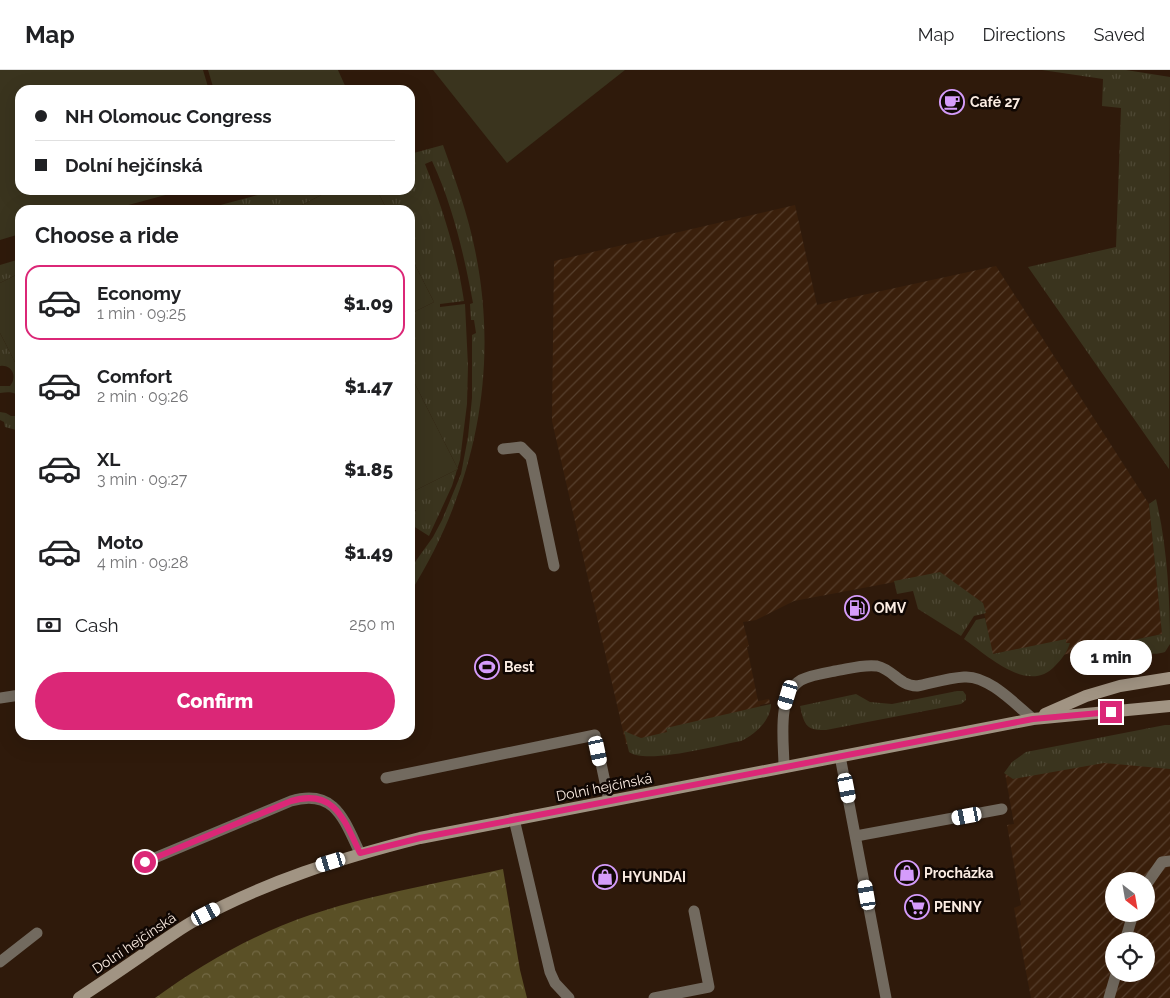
<!DOCTYPE html>
<html lang="en">
<head>
<meta charset="utf-8">
<style>
  :root { --surface:#fff; --page:#f2f2f2; --text:#202124; --muted:#757577; --line:#e0e0e0; --accent:#db2777 }
  body { margin:0; font-family:Raleway,sans-serif; background:var(--page); color:var(--text); height:100vh; display:flex; flex-direction:column; font-size:19px; white-space:nowrap }
  * { box-sizing:border-box; margin:0 }
  p { font-size:16px; color:var(--muted) }
  .icon { flex:none; width:28px; height:28px; fill:none; stroke:currentColor; stroke-width:2; stroke-linecap:round; stroke-linejoin:round }
  .map { position:relative; flex:1; overflow:hidden }
  .side { position:absolute; left:15px; top:135px; width:400px; height:535px; display:flex; flex-direction:column; background:var(--surface); border-radius:15px; box-shadow:0 5px 20px #0002 }
  .side>* { flex:none }
  .guide { position:absolute; left:15px; top:15px; width:400px; height:110px; border-radius:15px; box-shadow:0 5px 20px #0002; display:grid; align-content:center; height:110px; padding:0 20px; background:var(--surface) }
  .needle { width:32px; rotate:149deg }
  .tools { position:absolute; left:1105px; top:802px; display:grid; gap:10px }
  .tools a { display:grid; place-items:center; width:50px; height:50px; border-radius:50%; background:var(--surface); box-shadow:0 5px 20px #0002; font-size:25px }
  .end { position:absolute; width:22px; height:22px; margin:-11px; border:6px solid #db2777; background:#fff; box-shadow:0 0 0 2px #fff }
  .from { border-radius:50% }
  .bubble { position:absolute; height:35px; border-radius:18px; background:var(--surface); box-shadow:0 5px 20px #0002; font-size:16px; font-weight:800; line-height:35px; text-align:center }
  .car { position:absolute; width:15px; height:30px; margin:-15px -8px; border-radius:6px; box-shadow:0 0 4px 1px #0007; background:linear-gradient(#fff 24%,#345 0 40%,#fff 0 76%,#345 0 86%,#fff 0) }
  .guide b { display:flex; align-items:center; gap:18px; height:48px; font-size:19px }
  .guide b+b { border-top:1px solid var(--line) }
  .guide i { width:12px; height:12px; background:var(--text) }
  ul { padding:0; list-style:none }
  li { display:flex; align-items:center; gap:15px; height:75px; margin:0 10px 8px; padding:0 10px; border:2px solid transparent; border-radius:15px }
  li div { flex:1 }
  li b { display:block; font-size:19px }
  li em { font-style:normal; font-weight:800 }
  li.selected { border-color:var(--accent) }
  li>.icon { width:45px; height:45px; stroke-width:1.5 }
  h2 { padding:0 20px; font-size:22px; line-height:60px }
  .pay { display:flex; align-items:center; gap:12px; height:55px; padding:0 20px; font-size:19px }
  .pay p { margin-inline-start:auto }
  .button { display:flex; gap:10px; margin-top:auto; padding:10px 20px }
  .button a { flex:1; height:58px; border-radius:30px; background:var(--accent); color:#fff; font-size:20px; font-weight:800; line-height:58px; text-align:center }
  header { display:flex; align-items:center; gap:30px; box-sizing:border-box; height:70px; padding:0 25px; background:var(--surface); border-bottom:1px solid var(--line) }
  header strong { font-size:24px }
  nav { display:flex; gap:28px; margin-inline-start:auto; font-size:18px }
  .map>svg:first-child { display:block }
  .industrial { fill:url(#industrial-furrows); fill-rule:evenodd }
  .grass { fill:url(#grass-tufts) }
  .forest { fill:url(#forest-crowns) }
  .pitch { fill:#3a341e }
  .lines { fill:none; stroke-linecap:round; stroke-linejoin:round }
  .lane { stroke:#726a5f; stroke-width:11 }
  .secondary { stroke:#a19483; stroke-width:12 }
  .route { stroke:#db2777; stroke-width:6 }
  .labels { text-anchor:middle; dominant-baseline:central; stroke-width:5; stroke-linejoin:round; paint-order:stroke }
  .poi-label { font-size:14px; font-weight:bold; fill:#fbece2; stroke:#100703; text-anchor:start }
  .street-label { font-size:14px; fill:#fbece2; stroke:#100703 }
</style>
</head>
<body>
<header>
<strong>Map</strong>
<nav><a>Map</a><a>Directions</a><a>Saved</a></nav>
</header>
<div class="map">
<svg width="1170" height="928" viewBox="0 0 1170 928">
  <defs>
    <pattern id="industrial-furrows" width="10" height="10" patternUnits="userSpaceOnUse" patternTransform="scale(1.25)"><rect width="10" height="10" fill="#3a1f0b"/><path d="M-1 1l2-2M0 10L10 0M9 11l2-2" fill="none" stroke="#57402e"/></pattern>
    <pattern id="grass-tufts" width="24" height="20" patternUnits="userSpaceOnUse" patternTransform="scale(1.25)"><rect width="24" height="20" fill="#3a341e"/><path d="M3 7l-1-3M5 7V3M7 7l1-3M15 17l-1-3M17 17v-4M19 17l1-3" fill="none" stroke="#4e4834"/></pattern>
    <pattern id="forest-crowns" width="20" height="18" patternUnits="userSpaceOnUse" patternTransform="scale(1.25)"><rect width="20" height="18" fill="#5a5026"/><path d="M2 6a3 3 0 1 1 6 0M12 15a3 3 0 1 1 6 0" fill="none" stroke="#736945"/></pattern>
  </defs>
  <rect width="100%" height="100%" fill="#2f1a0b"/>
  <g class="industrial">
    <polygon points="795,135 817,235 996,196 1149,434 1162,564 1024,593 1010,581 992,584 982,532 937,504 794,531 756,550 743,552 749,576 747,577 758,631 769,629 770,633 760,635 762,643 626,674 552,351 554,191"/>
    <path d="M 1089,688 L 1170,698 L 1170,928 L 1031,928 L 1014,838 L 1021,835 L 1007,755 L 1014,754 L 1005,703 ZM 1114,811 L 1146,811 L 1146,844 L 1114,844 ZM 1114,871 L 1146,871 L 1146,904 L 1114,904 Z"/>
  </g>
  <g class="grass">
    <polygon points="1042,0 1126,0 1170,7 1169,399 1028,197 1116,177 1121,38 1102,36 1103,9"/>
    <path d="M 443,75 C 455,109 468,144 475,180 C 500,300 475,420 410,523 L 410,499 L 433,467 L 442,450 L 461,404 L 468,367 L 472,328 L 472,265 L 476,263 L 474,250 L 471,250 L 470,234 L 473,233 C 464,185 453,136 432,91 L 425,94 C 443,139 457,184 464,231 L 440,234 L 440,237 L 465,234 L 468,296 L 467,334 L 460,390 L 452,416 L 429,466 L 410,454 L 410,448 L 416,440 L 410,440 L 410,423 L 458,399 L 410,304 L 410,244 L 434,232 L 410,185 L 410,140 L 387,140 L 377,120 L 410,120 L 410,84 Z"/>
    <polygon points="276,120 331,120 292,140 202,140"/>
    <polygon points="20,189 20,203 0,213 0,195"/>
    <path d="M 0,263 L 20,302 L 20,329 C 16,321 8,322 0,323 L 0,316 L 10,316 C 18,307 12,294 0,296 Z"/>
    <polygon points="0,342 6,343 11,346 15,346 20,342 20,359 16,360 5,357 4,352 0,350"/>
    <path d="M 1156,429 C 1167,475 1170,527 1170,574 L 1165,582 C 1150,587 1139,581 1129,571 L 1162,564 L 1149,434 Z"/>
    <polygon points="940,502 983,533 986,543 974,546 961,566 918,539 913,521 897,524 894,511"/>
    <path d="M 985,548 L 993,584 L 1066,569 L 1066,573 L 1070,573 C 1067,582 1062,589 1055,596 C 1028,625 987,585 964,569 L 976,550 Z"/>
    <path d="M 957,621 L 963,621 L 966,625 L 966,630 L 961,634 L 826,660 C 806,661 804,654 800,636 L 856,624 L 870,632 L 892,634 Z"/>
    <path d="M 771,634 C 771,650 755,665 741,671 C 718,675 646,695 629,682 L 624,661 L 641,668 L 667,662 L 666,658 Z"/>
    <polygon points="1165,655 1170,655 1170,699 1104,693 1013,709 1004,703 1012,692 1026,682"/>
  </g>
  <path class="forest" d="M 503,799 L 520,900 L 527,928 L 155,928 C 191,902 228,879 269,861 C 341,829 426,816 503,799 Z"/>
  <g class="pitch">
    <polygon points="0,0 203,0 209,20 20,20 20,120 184,120 110,140 20,140 20,164 0,170"/>
    <polygon points="208,0 338,0 347,20 214,20"/>
    <polygon points="433,0 625,0 507,93"/>
    <polygon points="331,120 377,120 387,140 292,140"/>
    <polygon points="410,185 434,232 410,244"/>
    <polygon points="20,203 20,302 0,263 0,213"/>
    <polygon points="410,304 458,399 410,423"/>
  </g>
  <g class="lines">
    <g class="lane">
      <polyline points="503,379 521,377 531,387 554,496"/>
      <polyline points="0,628 20,625"/>
      <polyline points="840,686 886,928"/>
      <path d="M 784,697 C 784,672 776,625 801,610 C 811,605 824,603 835,601 C 848,599 863,594 877,596 C 894,600 898,615 917,616 C 932,613 948,608 964,607 C 988,605 1015,634 1033,649"/>
      <polyline points="386,708 595,665 609,731"/>
      <polyline points="514,749 550,902 555,913 569,928"/>
      <polyline points="856,766 1002,739"/>
      <path d="M 145,792 L 291,731 C 335,718 344,750 360,783"/>
      <polyline points="1146,815 1162,792 1170,791"/>
      <polyline points="1125,871 1133,844"/>
      <polyline points="0,892 37,863"/>
      <polyline points="654,928 709,917 694,841"/>
      <polyline points="1109,928 1116,904"/>
    </g>
    <g class="secondary">
      <polyline points="1045,644 1086,626 1120,616 1170,608"/>
      <path d="M 79,928 C 103,912 127,896 151,879 C 165,870 178,860 192,852 C 264,812 341,788 420,768 L 1033,649 L 1170,636"/>
    </g>
  </g>
  <g class="lines">
    <path class="route" d="M 145,792 L 291,731 C 335,718 344,750 360,783 L 420,768 L 1033,649 L 1111,642"/>
  </g>
  <defs>
    <symbol id="cafe-ring" viewBox="-11 -11 22 22"><circle r="9.5" fill="#100703" stroke="#d59cfb" stroke-width="1.5"/><path d="M-5.5-4.5H6V0H3Q3 3.5 0 3.5H-2.5Q-5.5 3.5-5.5 0ZM3-3.2v2h1.7v-2ZM-6 4.5H4V6H-6Z" fill="#d59cfb"/></symbol>
    <symbol id="fuel-ring" viewBox="-11 -11 22 22"><circle r="9.5" fill="#100703" stroke="#d59cfb" stroke-width="1.5"/><path d="M-5.5-6h7V0h2V4h1.3V-2.5L3-4.5l.8-.8L6-3V5H2.5V1h-1V6h-7ZM-4.2-4.7v3.2H.2V-4.7Z" fill="#d59cfb"/></symbol>
    <symbol id="stadium-ring" viewBox="-11 -11 22 22"><circle r="9.5" fill="#100703" stroke="#d59cfb" stroke-width="1.5"/><path d="M0-5a6.5 5 0 1 0 0 10a6.5 5 0 1 0 0-10ZM-3.5-1.8h7v3.6h-7Z" fill="#d59cfb"/></symbol>
    <symbol id="shop-ring" viewBox="-11 -11 22 22"><circle r="9.5" fill="#100703" stroke="#d59cfb" stroke-width="1.5"/><path d="M-5-2.5h2.3a2.7 3.5 0 0 1 5.4 0H5L5.5 6h-11ZM-1.5-2.5h3a1.5 2.3 0 0 0-3 0Z" fill="#d59cfb"/></symbol>
    <symbol id="supermarket-ring" viewBox="-11 -11 22 22"><circle r="9.5" fill="#100703" stroke="#d59cfb" stroke-width="1.5"/><path d="M-6-5.5h2.5l.6 2H6L4.5 2H-2.5L-4.4-4H-6ZM-1.5 3.2a1.3 1.3 0 1 0 .1 0ZM3 3.2a1.3 1.3 0 1 0 .1 0Z" fill="#d59cfb"/></symbol>
  </defs>
  <g fill-rule="evenodd">
    <use href="#cafe-ring" x="938" y="18" width="28" height="28"/>
    <use href="#fuel-ring" x="843" y="524" width="28" height="28"/>
    <use href="#stadium-ring" x="473" y="583" width="28" height="28"/>
    <use href="#shop-ring" x="893" y="789" width="28" height="28"/>
    <use href="#shop-ring" x="591" y="793" width="28" height="28"/>
    <use href="#supermarket-ring" x="903" y="823" width="28" height="28"/>
  </g>
  <g class="labels">
    <g class="poi-label">
      <text x="970" y="32">Café 27</text>
      <text x="874" y="538">OMV</text>
      <text x="504" y="597">Best</text>
      <text x="924" y="803">Procházka</text>
      <text x="622" y="807">HYUNDAI</text>
      <text x="934" y="837">PENNY</text>
    </g>
    <g class="street-label">
      <text transform="translate(604 717) rotate(-11)">Dolní hejčínská</text>
      <text transform="translate(134 873) rotate(-34)">Dolní hejčínská</text>
    </g>
  </g>
</svg>
<div class="tools">
<a><svg class="needle" viewBox="-14 -14 28 28"><path d="M0-13l5 13h-10z" fill="#e53935"/><path d="M0 13l5-13h-10z" fill="#757577"/></svg></a>
<a><svg class="icon" aria-label="locate" viewBox="0 0 24 24"><circle cx="12" cy="12" r="6"/><path d="M12 2v4M12 18v4M2 12h4M18 12h4"/></svg></a>
</div>
<i class="end from" style="left:145px;top:792px"></i>
<i class="end" style="left:1111px;top:642px"></i>
<div class="bubble" style="left:1070px;top:570px;width:82px">1 min</div>
<i class="car" style="left:788px;top:625px;rotate:197deg"></i>
<i class="car" style="left:598px;top:681px;rotate:168deg"></i>
<i class="car" style="left:847px;top:718px;rotate:169deg"></i>
<i class="car" style="left:967px;top:746px;rotate:259deg"></i>
<i class="car" style="left:331px;top:792px;rotate:253deg"></i>
<i class="car" style="left:867px;top:825px;rotate:350deg"></i>
<i class="car" style="left:206px;top:844px;rotate:63deg"></i>
<div class="guide">
<b><i class="from"></i>NH Olomouc Congress</b>
<b><i></i>Dolní hejčínská</b>
</div>
<section class="side">
<h2>Choose a ride</h2>
<ul>
<li class="selected"><svg class="icon" aria-label="car" viewBox="0 0 24 24"><path d="M5 17H2v-5l4-1 3-4h7l3 4 3 1v5h-3M9 17h6M6 11h13"/><circle cx="7" cy="17" r="2"/><circle cx="17" cy="17" r="2"/></svg><div><b>Economy</b><p>1 min · 09:25</p></div><em>$1.09</em></li>
<li><svg class="icon" aria-label="car" viewBox="0 0 24 24"><path d="M5 17H2v-5l4-1 3-4h7l3 4 3 1v5h-3M9 17h6M6 11h13"/><circle cx="7" cy="17" r="2"/><circle cx="17" cy="17" r="2"/></svg><div><b>Comfort</b><p>2 min · 09:26</p></div><em>$1.47</em></li>
<li><svg class="icon" aria-label="car" viewBox="0 0 24 24"><path d="M5 17H2v-5l4-1 3-4h7l3 4 3 1v5h-3M9 17h6M6 11h13"/><circle cx="7" cy="17" r="2"/><circle cx="17" cy="17" r="2"/></svg><div><b>XL</b><p>3 min · 09:27</p></div><em>$1.85</em></li>
<li><svg class="icon" aria-label="car" viewBox="0 0 24 24"><path d="M5 17H2v-5l4-1 3-4h7l3 4 3 1v5h-3M9 17h6M6 11h13"/><circle cx="7" cy="17" r="2"/><circle cx="17" cy="17" r="2"/></svg><div><b>Moto</b><p>4 min · 09:28</p></div><em>$1.49</em></li>
</ul>
<div class="pay"><svg class="icon" aria-label="cash" viewBox="0 0 24 24"><path d="M3 7h18v10H3z"/><circle cx="12" cy="12" r="2"/></svg>Cash<p>250 m</p></div>
<div class="button"><a>Confirm</a></div>
</section>
</div>
</body>
</html>
